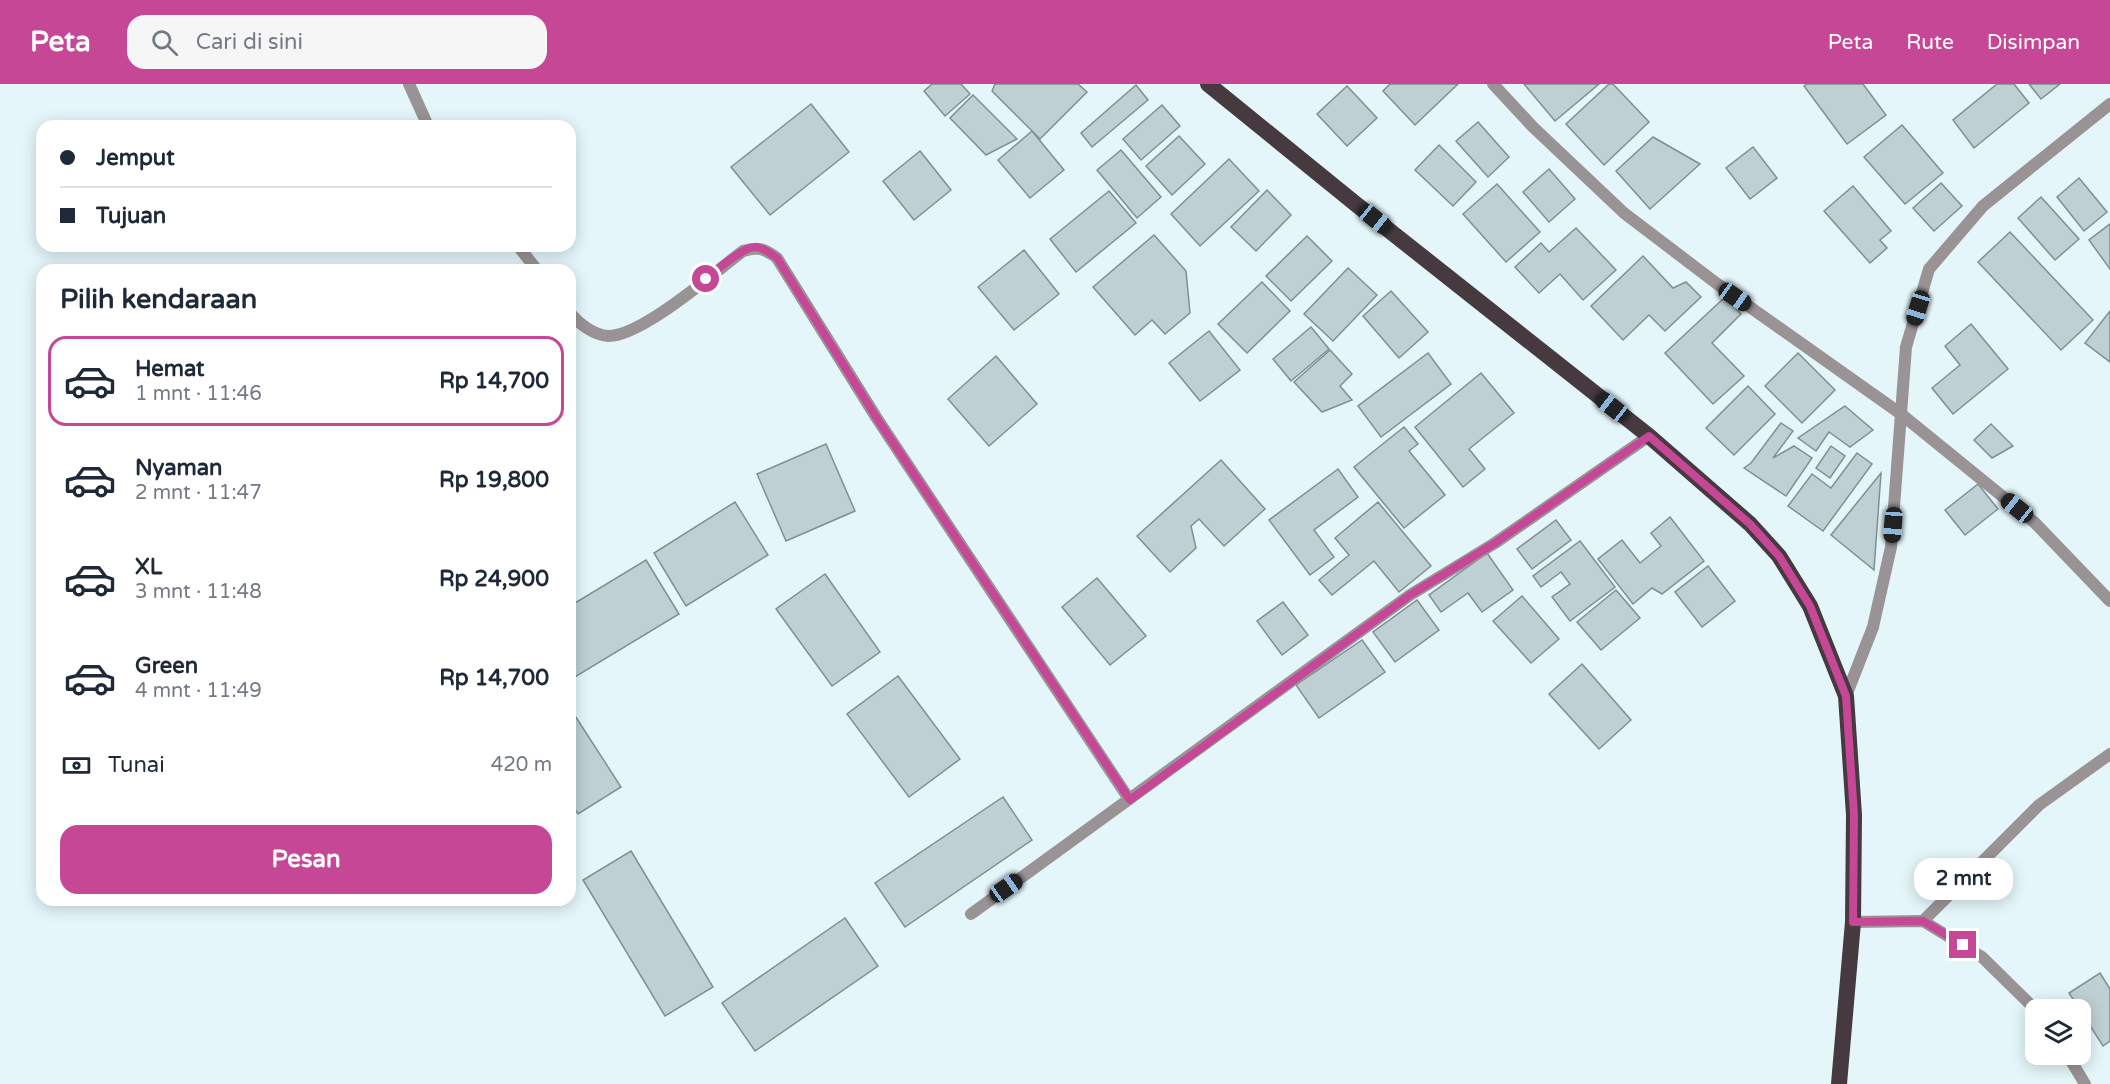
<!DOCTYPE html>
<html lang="id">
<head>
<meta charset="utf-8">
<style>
  :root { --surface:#fff; --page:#f6f6f7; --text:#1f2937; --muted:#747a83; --line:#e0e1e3; --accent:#c54795 }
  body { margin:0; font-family:"Varela Round",sans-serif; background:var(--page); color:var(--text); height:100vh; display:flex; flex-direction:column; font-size:22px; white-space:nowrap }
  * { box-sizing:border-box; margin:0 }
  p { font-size:20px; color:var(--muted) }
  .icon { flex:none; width:33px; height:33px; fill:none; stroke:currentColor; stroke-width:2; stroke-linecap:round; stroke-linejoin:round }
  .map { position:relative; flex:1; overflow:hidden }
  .sheet { position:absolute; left:36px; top:180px; width:540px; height:642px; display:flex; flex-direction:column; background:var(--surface); border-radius:18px; box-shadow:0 3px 15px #0003 }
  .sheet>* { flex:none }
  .top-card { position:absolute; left:36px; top:36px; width:540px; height:132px; border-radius:18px; box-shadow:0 3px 15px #0003; display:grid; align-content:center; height:132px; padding:0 24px; background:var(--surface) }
  .tools { position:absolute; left:2025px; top:915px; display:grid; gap:12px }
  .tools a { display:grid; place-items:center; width:66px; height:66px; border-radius:12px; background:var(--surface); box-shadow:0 3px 15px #0003; font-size:30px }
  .end { position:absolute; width:27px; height:27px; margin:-14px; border:8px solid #c54795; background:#fff; box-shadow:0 0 0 3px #fff }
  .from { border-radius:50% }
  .bubble { position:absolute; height:42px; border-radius:18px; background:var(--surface); box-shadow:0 3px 15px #0003; font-size:20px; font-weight:700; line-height:42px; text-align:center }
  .car { position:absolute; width:18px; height:36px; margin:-18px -9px; border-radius:8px; box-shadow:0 0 4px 2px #0007; background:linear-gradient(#222 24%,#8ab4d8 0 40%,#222 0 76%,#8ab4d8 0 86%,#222 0) }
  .top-card b { display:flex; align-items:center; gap:21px; height:57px; font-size:22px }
  .top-card b+b { border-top:2px solid var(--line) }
  .top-card i { width:15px; height:15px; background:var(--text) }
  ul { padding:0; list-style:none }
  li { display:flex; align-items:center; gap:18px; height:90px; margin:0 12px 9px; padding:0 12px; border:3px solid transparent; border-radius:18px }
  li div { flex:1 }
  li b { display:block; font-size:22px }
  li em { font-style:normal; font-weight:700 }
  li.current { border-color:var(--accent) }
  li>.icon { width:54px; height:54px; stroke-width:1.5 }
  h2 { padding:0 24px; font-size:27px; line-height:72px }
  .pay { display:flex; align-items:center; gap:15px; height:66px; padding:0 24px; font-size:22px }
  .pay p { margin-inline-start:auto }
  .button { display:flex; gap:12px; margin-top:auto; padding:12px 24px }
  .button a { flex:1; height:69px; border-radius:18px; background:var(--accent); color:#fff; font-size:24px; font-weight:700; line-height:69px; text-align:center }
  header { display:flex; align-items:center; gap:36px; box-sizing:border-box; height:84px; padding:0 30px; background:var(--accent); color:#fff }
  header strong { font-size:28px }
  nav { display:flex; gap:33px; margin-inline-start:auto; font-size:21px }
  .search { width:420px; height:54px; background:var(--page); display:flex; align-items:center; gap:15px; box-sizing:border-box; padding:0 21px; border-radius:18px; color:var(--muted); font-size:22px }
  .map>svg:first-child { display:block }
  .building { fill:#bed0d3; stroke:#7f9093; stroke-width:1.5 }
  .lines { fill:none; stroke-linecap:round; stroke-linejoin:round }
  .minor { stroke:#9a9396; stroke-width:12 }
  .trunk { stroke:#463a40; stroke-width:16 }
  .route { stroke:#c54795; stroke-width:8 }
</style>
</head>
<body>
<header>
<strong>Peta</strong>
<div class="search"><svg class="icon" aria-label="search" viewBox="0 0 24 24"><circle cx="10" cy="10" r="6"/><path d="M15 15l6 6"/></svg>Cari di sini</div>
<nav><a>Peta</a><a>Rute</a><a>Disimpan</a></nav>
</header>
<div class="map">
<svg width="2110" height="1000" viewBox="0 0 2110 1000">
  <rect width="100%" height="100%" fill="#e4f6fa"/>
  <g class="building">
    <polygon points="932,0 961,0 970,10 945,32 924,7"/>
    <polygon points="995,0 1078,0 1087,8 1040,55 992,7"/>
    <polygon points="1390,0 1458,0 1415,41 1383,7"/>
    <polygon points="1524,0 1599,0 1555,37"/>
    <polygon points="1609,0 1613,0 1649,38 1604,81 1566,40"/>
    <polygon points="1807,0 1863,0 1886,31 1847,60 1804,2"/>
    <polygon points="1997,0 2014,0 2029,19 1974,64 1953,36"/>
    <polygon points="2029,0 2060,0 2041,15"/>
    <polygon points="1136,1 1148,16 1092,63 1081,49"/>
    <polygon points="1347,2 1377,34 1347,62 1317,30"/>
    <polygon points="973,11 1017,55 986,71 950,34"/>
    <polygon points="811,20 849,68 770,131 731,83"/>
    <polygon points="1162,21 1180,42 1141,76 1123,55"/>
    <polygon points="1478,38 1509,73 1488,93 1456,57"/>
    <polygon points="1902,41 1943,89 1905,120 1864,73"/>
    <polygon points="1032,47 1064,86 1030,114 998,76"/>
    <polygon points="1179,52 1205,80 1172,111 1146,82"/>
    <polygon points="1653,53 1700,80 1650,125 1616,87"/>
    <polygon points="1439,61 1476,98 1453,122 1415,86"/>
    <polygon points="1753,63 1777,94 1750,115 1726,84"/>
    <polygon points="1121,66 1161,113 1137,134 1097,86"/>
    <polygon points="920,67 951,106 914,136 883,97"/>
    <polygon points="1229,75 1259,107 1200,162 1171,130"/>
    <polygon points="1549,85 1575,115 1549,138 1523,108"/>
    <polygon points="2079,94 2107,128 2084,147 2057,113"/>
    <polygon points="1941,99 1962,122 1934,147 1913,124"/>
    <polygon points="1497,100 1540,148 1506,178 1463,130"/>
    <polygon points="1853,102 1891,147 1880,156 1887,164 1870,179 1824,127"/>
    <polygon points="1267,106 1291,131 1256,167 1231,143"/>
    <polygon points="1109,107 1136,139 1076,188 1050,155"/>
    <polygon points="2041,113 2079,155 2055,176 2018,134"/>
    <polygon points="2110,140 2110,185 2089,156"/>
    <polygon points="1576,144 1616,186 1583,216 1560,190 1539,209 1515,183 1541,159 1549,168"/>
    <polygon points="2010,148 2093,236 2061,266 1978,178"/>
    <polygon points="1154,151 1186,187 1190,229 1165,250 1152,236 1135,251 1093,203"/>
    <polygon points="1307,152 1332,177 1291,217 1266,192"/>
    <polygon points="1024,166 1059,210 1014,246 978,203"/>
    <polygon points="1643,172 1673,204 1686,198 1701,213 1665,247 1649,231 1623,256 1591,222"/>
    <polygon points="1348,184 1377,211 1333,257 1304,230"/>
    <polygon points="1262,198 1290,227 1247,269 1218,240"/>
    <polygon points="1391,207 1428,248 1399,274 1363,232"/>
    <polygon points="1725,213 1741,230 1712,259 1744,292 1713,320 1665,269"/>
    <polygon points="2110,227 2110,278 2085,259"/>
    <polygon points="1971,240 2008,285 1953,330 1932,304 1960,281 1945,262"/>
    <polygon points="1311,243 1329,265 1291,297 1273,275"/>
    <polygon points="1209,247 1240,286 1200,317 1169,279"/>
    <polygon points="1330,266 1352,290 1340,302 1352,316 1322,328 1294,298"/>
    <polygon points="1428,269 1451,300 1381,353 1358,322"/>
    <polygon points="1798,269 1835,306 1802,339 1765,302"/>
    <polygon points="996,272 1037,320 989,362 948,315"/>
    <polygon points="1481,289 1514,329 1469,365 1485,385 1463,403 1415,343"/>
    <polygon points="1748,302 1775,330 1734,371 1706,344"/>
    <polygon points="1845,322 1873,346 1850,363 1829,348 1816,367 1798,354"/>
    <polygon points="1781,339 1793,347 1773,374 1794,362 1812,374 1786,412 1744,384 1751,379"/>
    <polygon points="1991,340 2013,362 1992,374 1974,356"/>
    <polygon points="1404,343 1418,360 1409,367 1445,411 1404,444 1354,383"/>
    <polygon points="826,360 855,427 786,457 757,390"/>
    <polygon points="1831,362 1845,372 1830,394 1816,384"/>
    <polygon points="1857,369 1872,380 1823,447 1788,422 1812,390 1831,404"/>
    <polygon points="1221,376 1265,425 1224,462 1199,435 1191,442 1196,464 1170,488 1137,452"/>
    <polygon points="1338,385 1358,413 1314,446 1334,473 1310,491 1269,436"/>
    <polygon points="1881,389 1874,486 1831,451"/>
    <polygon points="1978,400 1998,425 1965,451 1945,426"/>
    <polygon points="735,418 768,471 686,522 654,469"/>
    <polygon points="1378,418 1431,482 1399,508 1374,477 1332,511 1319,496 1349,471 1335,454"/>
    <polygon points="1670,433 1704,477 1662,510 1652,504 1633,520 1598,475 1622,456 1640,479 1661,462 1651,449"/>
    <polygon points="1556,436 1571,456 1532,485 1517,465"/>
    <polygon points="1580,457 1615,503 1570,537 1552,513 1570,500 1561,488 1541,503 1533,492"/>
    <polygon points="1487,469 1513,506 1482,528 1468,509 1441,528 1429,511"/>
    <polygon points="646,476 679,530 570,596 570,522"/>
    <polygon points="1708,482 1735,517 1702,543 1675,508"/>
    <polygon points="825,490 880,568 832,602 776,525"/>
    <polygon points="1097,494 1146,552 1110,581 1062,523"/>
    <polygon points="1616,506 1640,534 1601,566 1577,538"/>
    <polygon points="1522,512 1559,555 1531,579 1493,537"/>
    <polygon points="1417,516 1439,546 1395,578 1373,548"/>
    <polygon points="1283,518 1308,551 1282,571 1257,537"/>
    <polygon points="1362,556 1385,588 1319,634 1296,601"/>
    <polygon points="1582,580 1631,636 1599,665 1549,610"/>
    <polygon points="898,592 960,675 909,713 847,630"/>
    <polygon points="570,624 621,703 578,730 570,717"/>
    <polygon points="1003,713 1032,756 905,843 875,799"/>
    <polygon points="631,767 713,903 665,932 583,796"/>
    <polygon points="845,834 878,882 755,967 722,919"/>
    <polygon points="2100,889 2110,905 2110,957 2103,962 2069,909"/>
  </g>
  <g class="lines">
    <g class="minor">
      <polyline points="409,0 428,42"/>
      <polyline points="1493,0 1533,43 1624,129 1716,199 1901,330 2034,438 2110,517"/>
      <polyline points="518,162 537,186"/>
      <path d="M 570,229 C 579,240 594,251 608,252 C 641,253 715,188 743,167 C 758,162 765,165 777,174 L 876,333 L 1129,715"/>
      <polyline points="1846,612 1873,543 1891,463 1906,263 1929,185 1983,122 2110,20"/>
      <polyline points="971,830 1410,511 1495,459 1649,352"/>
      <polyline points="1923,837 2039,721 2110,670"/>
      <polyline points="1853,838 1923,837 1982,873 2036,926"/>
      <polyline points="2067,970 2085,1000"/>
    </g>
    <polyline class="trunk" points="1208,0 1357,121 1649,352 1750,440 1779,472 1810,522 1846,612 1854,731 1853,838 1839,1000"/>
  </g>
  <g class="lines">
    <path class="route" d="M 706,195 C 716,187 742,163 755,163 C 763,163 771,170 777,174 L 876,333 L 1130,716 L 1410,511 L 1495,459 L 1649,352 L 1750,440 L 1779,472 L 1810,522 L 1846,612 L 1854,731 L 1853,838 L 1923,837 L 1963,861"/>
  </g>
</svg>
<div class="tools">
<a><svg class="icon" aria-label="layers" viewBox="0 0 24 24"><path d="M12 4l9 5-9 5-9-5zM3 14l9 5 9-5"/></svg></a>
</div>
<i class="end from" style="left:706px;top:195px"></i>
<i class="end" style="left:1963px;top:861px"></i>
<div class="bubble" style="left:1914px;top:774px;width:99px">2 mnt</div>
<i class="car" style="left:1375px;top:135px;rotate:129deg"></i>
<i class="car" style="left:1735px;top:213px;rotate:125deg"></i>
<i class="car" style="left:1918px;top:224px;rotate:197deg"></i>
<i class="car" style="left:1612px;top:323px;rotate:308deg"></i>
<i class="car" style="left:2017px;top:424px;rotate:309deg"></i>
<i class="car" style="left:1893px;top:441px;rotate:184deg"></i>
<i class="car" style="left:1006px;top:804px;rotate:55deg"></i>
<div class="top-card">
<b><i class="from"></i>Jemput</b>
<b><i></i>Tujuan</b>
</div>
<section class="sheet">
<h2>Pilih kendaraan</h2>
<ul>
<li class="current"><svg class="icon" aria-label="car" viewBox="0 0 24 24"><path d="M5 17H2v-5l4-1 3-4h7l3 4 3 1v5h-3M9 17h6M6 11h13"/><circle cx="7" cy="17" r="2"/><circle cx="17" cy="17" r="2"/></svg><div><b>Hemat</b><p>1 mnt · 11:46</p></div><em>Rp 14,700</em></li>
<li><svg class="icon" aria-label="car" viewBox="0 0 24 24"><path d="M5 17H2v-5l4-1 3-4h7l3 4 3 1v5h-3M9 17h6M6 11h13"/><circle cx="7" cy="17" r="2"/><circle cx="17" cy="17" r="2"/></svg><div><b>Nyaman</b><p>2 mnt · 11:47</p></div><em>Rp 19,800</em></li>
<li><svg class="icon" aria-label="car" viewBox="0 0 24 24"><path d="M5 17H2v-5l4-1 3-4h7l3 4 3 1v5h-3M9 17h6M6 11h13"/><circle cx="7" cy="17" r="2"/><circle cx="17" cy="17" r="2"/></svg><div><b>XL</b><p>3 mnt · 11:48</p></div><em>Rp 24,900</em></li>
<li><svg class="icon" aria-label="car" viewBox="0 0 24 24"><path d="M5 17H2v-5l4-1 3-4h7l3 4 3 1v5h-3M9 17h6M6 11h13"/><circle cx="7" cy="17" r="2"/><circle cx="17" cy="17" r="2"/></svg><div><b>Green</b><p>4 mnt · 11:49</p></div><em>Rp 14,700</em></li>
</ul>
<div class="pay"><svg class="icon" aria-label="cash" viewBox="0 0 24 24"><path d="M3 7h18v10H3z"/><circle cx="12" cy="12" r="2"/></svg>Tunai<p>420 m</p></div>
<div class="button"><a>Pesan</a></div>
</section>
</div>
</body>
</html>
